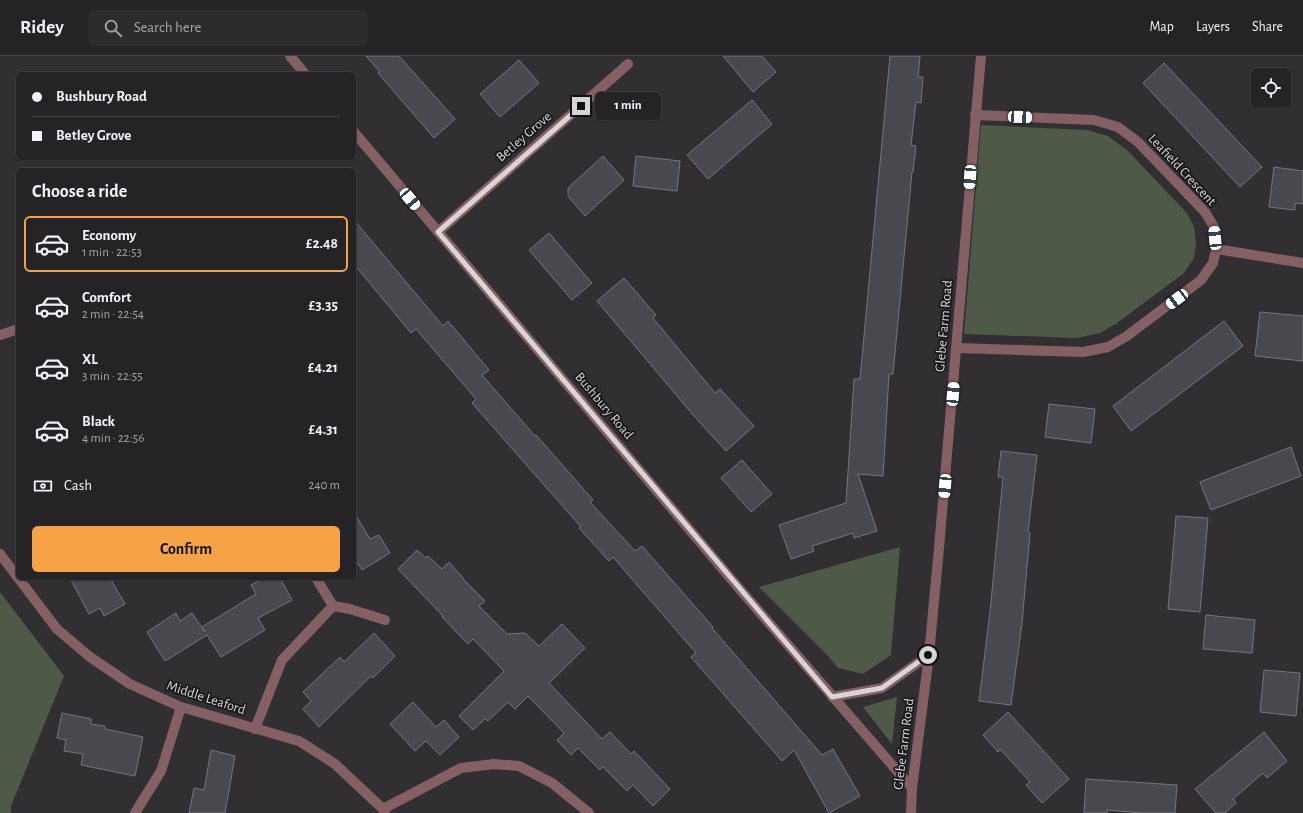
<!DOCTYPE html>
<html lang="en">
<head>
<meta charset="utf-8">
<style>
  :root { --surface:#262326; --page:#2e2b2e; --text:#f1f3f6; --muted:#a4a4a7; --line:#424043; --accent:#f5a346 }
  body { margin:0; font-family:"Alegreya Sans",sans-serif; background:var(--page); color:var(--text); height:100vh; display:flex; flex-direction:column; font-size:15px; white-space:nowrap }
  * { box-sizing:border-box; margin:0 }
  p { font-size:13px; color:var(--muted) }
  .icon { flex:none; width:22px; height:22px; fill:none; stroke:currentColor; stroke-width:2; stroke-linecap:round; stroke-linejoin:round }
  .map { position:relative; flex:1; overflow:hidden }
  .side { position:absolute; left:16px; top:112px; width:340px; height:412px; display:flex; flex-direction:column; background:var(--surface); border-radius:6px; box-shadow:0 1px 3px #0004,0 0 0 1px var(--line) }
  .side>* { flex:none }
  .banner { position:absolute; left:16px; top:16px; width:340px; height:88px; border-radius:6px; box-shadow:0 1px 3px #0004,0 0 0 1px var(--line); display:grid; align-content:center; height:88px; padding:0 16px; background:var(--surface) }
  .tools { position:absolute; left:1251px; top:12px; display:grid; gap:8px }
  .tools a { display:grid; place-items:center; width:40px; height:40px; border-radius:6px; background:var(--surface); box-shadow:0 1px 3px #0004,0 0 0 1px var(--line); font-size:20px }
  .end { position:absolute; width:18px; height:18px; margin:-9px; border:5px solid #d7d5d8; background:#111; box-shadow:0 0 0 2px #111 }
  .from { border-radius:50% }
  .bubble { position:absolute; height:28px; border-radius:6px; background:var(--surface); box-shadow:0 1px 3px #0004,0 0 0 1px var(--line); font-size:13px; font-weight:600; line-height:28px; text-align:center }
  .car { position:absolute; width:12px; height:24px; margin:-12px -6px; border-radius:5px; box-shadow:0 0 3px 1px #0007; background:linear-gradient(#fff 24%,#345 0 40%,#fff 0 76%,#345 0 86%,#fff 0) }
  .banner b { display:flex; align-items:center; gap:14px; height:38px; font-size:15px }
  .banner b+b { border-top:1px solid var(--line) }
  .banner i { width:10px; height:10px; background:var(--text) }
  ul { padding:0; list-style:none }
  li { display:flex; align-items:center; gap:12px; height:56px; margin:0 8px 6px; padding:0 8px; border:2px solid transparent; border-radius:6px }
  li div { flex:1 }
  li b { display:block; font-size:15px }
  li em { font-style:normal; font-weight:600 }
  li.current { border-color:var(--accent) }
  li>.icon { width:36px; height:36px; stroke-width:1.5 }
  h2 { padding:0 16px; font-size:18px; line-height:48px }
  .pay { display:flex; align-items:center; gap:10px; height:44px; padding:0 16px; font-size:15px }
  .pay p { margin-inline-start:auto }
  .cta { display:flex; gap:8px; margin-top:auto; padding:8px 16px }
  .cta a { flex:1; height:46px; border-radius:6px; background:var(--accent); color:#111; font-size:16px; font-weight:600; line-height:46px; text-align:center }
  header { display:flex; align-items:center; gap:24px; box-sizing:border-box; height:56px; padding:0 20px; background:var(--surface); border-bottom:1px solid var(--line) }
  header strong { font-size:19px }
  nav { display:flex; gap:22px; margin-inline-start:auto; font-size:14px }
  .search { width:280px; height:36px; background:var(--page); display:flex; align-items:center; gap:10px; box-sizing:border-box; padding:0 14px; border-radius:6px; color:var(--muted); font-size:15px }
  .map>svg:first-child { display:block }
  .green { fill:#4f5947 }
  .building { fill:#49484e; stroke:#75757b }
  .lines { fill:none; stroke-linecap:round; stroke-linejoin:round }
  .minor { stroke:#845f63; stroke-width:10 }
  .route { stroke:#d7d5d8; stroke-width:5 }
  .labels { text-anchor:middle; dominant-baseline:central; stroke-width:3.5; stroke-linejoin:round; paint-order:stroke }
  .street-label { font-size:14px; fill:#d7d5d8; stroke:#191719 }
</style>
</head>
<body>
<header>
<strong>Ridey</strong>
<div class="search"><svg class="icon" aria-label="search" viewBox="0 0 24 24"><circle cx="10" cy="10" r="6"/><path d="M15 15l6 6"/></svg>Search here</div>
<nav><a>Map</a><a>Layers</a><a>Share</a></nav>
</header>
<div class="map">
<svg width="1303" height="757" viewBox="0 0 1303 757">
  <rect width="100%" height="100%" fill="#322f33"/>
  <g class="green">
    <polygon points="981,69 1087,74 1108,80 1127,94 1186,156 1194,170 1196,189 1194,202 1184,217 1117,267 1100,277 1077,282 964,278"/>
    <polygon points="900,491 891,599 863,618 838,612 828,600 759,531"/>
    <polygon points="0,536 64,620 11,750 11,757 0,757"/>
    <polygon points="897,641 892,688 863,651"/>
  </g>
  <g class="building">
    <polygon points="366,0 399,0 455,63 434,82 378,17 380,16"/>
    <polygon points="723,0 762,0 776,16 753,36"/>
    <polygon points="890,0 920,0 918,21 923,21 921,47 916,46 911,89 916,90 913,116 912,116 893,318 889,318 883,420 858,418 877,475 854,482 853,477 812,490 814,495 791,503 779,469 846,447 854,323 860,323"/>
    <polygon points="519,4 539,27 500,61 480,38"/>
    <polygon points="1164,7 1262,111 1240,131 1143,27"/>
    <polygon points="752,44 772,68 708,123 687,99"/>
    <polygon points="603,100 624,124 585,160 568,140 568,132"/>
    <polygon points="636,100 680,105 677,135 633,130"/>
    <polygon points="1274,111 1303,115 1303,148 1295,147 1295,154 1269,151"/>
    <polygon points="354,164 443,270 448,265 489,314 482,319 535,380 536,379 593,444 590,446 635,495 642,490 713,571 712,572 822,699 833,693 860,740 829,757 794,694 782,705 691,601 696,597 613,501 609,505 579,472 581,471 472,347 476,343 416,273 411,277 354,208"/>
    <polygon points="549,177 592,227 572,244 529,194"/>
    <polygon points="624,222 656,259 653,262 715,337 720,333 754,370 726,395 694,360 597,245"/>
    <polygon points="1260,256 1303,260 1303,305 1255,300"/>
    <polygon points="1224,265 1243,290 1131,375 1113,350"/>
    <polygon points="1049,348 1095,353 1091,387 1045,381"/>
    <polygon points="1291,391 1301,420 1211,454 1200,426"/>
    <polygon points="1001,395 1037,399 1028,476 1030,477 1022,567 1011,649 979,645 990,556 1003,421 998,421"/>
    <polygon points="742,404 772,438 751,456 721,422"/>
    <polygon points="354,456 370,483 379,479 390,497 362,514 354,502"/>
    <polygon points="1176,460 1208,462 1200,556 1168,553"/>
    <polygon points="417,494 426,502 428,500 442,513 449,506 463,522 463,523 485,545 479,550 507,578 525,577 539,590 562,568 585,592 549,627 602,683 610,676 631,698 634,695 670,733 653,750 633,729 627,735 603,711 600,714 578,692 571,699 557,684 564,677 528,640 515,653 508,646 488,665 485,663 473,674 459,660 504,615 473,583 468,588 442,561 443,560 398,513"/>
    <polygon points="70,522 110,522 125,548 104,560 100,552 89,558"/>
    <polygon points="264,522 280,522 292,544 258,562 265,574 221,601 207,579 165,605 147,576 176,557 180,565 192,557 205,576 202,571 256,538 251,529"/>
    <polygon points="1206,559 1255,564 1252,597 1203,593"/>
    <polygon points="374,577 395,600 373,622 371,620 319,671 303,653 311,645 303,636 340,601 344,606"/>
    <polygon points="1264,614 1300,617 1296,660 1260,656"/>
    <polygon points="413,646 436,671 444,664 459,681 440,699 426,685 415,695 390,668"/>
    <polygon points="1008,656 1069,723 1042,747 1026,729 1030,726 1000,693 998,696 983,679"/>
    <polygon points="62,657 91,663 91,668 105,670 105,673 143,681 135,720 81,709 83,698 64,695 66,684 57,682"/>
    <polygon points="1264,676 1287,705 1267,722 1263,717 1233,743 1236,747 1225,757 1216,757 1195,733"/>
    <polygon points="211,694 235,700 225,757 189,757 194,732 204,734"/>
    <polygon points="1086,723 1177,729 1175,757 1143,757 1107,754 1107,757 1084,757"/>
  </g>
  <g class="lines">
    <g class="minor">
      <polyline points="290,0 305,18"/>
      <polyline points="354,76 743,537 912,732"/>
      <polyline points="438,176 628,8"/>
      <polyline points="1216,193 1303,207"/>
      <polyline points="0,279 18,273"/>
      <polyline points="957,292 1083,296 1108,291 1127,280 1201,224 1213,207 1216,193 1214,171 1205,156 1138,86 1118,71 1094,64 975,59"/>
      <polyline points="0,498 57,573 90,601 130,628 181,651 299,685 335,708 383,753 385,757"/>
      <polyline points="333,550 350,553 385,564"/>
      <polyline points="832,641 882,632 929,599"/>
      <polyline points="255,673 282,604 333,550 316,522"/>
      <polyline points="383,753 461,712 494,708 519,710 552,727 589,757"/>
      <polyline points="135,757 161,715 181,651"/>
      <polyline points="911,757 912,732 929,599 939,492 981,0"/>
    </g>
  </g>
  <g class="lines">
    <polyline class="route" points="581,50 438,176 832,641 882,632 928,599"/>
  </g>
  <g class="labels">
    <g class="street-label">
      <text transform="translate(524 81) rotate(-41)">Betley Grove</text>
      <text transform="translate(1182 114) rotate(47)">Leafield Crescent</text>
      <text transform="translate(944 270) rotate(-85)">Glebe Farm Road</text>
      <text transform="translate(604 350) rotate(50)">Bushbury Road</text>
      <text transform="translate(206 642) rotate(18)">Middle Leaford</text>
      <text transform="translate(904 688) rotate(-83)">Glebe Farm Road</text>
    </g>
  </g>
</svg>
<div class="tools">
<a><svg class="icon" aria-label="locate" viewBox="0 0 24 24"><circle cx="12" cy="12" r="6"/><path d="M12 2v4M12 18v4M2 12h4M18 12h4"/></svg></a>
</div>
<i class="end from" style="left:928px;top:599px"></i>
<i class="end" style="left:581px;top:50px"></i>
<div class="bubble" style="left:595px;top:36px;width:66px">1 min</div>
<i class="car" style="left:1020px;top:61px;rotate:93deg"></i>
<i class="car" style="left:970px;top:121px;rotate:184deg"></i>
<i class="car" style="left:410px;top:143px;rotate:140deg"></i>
<i class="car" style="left:1215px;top:182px;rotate:355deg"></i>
<i class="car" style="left:1177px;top:243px;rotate:233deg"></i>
<i class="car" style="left:953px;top:338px;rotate:5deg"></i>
<i class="car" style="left:945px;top:430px;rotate:185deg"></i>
<div class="banner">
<b><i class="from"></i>Bushbury Road</b>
<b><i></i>Betley Grove</b>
</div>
<section class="side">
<h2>Choose a ride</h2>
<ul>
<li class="current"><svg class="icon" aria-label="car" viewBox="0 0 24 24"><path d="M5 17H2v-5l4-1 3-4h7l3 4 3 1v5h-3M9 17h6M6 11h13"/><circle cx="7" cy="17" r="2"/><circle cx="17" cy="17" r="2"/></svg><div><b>Economy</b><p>1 min · 22:53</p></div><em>£2.48</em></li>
<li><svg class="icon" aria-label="car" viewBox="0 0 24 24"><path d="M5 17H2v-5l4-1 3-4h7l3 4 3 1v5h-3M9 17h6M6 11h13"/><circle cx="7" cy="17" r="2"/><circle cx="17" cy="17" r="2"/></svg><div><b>Comfort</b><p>2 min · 22:54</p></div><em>£3.35</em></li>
<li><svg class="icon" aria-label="car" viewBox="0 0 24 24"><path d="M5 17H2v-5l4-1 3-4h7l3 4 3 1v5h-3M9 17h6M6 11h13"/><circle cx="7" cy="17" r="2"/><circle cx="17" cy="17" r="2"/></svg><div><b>XL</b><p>3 min · 22:55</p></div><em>£4.21</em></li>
<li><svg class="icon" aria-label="car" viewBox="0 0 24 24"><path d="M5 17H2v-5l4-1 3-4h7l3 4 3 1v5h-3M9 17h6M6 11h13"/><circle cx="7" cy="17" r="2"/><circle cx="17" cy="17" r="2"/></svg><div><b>Black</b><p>4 min · 22:56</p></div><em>£4.31</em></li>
</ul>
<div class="pay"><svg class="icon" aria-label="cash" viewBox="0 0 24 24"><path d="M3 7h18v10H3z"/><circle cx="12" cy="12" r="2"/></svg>Cash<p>240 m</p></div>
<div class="cta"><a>Confirm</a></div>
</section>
</div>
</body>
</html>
